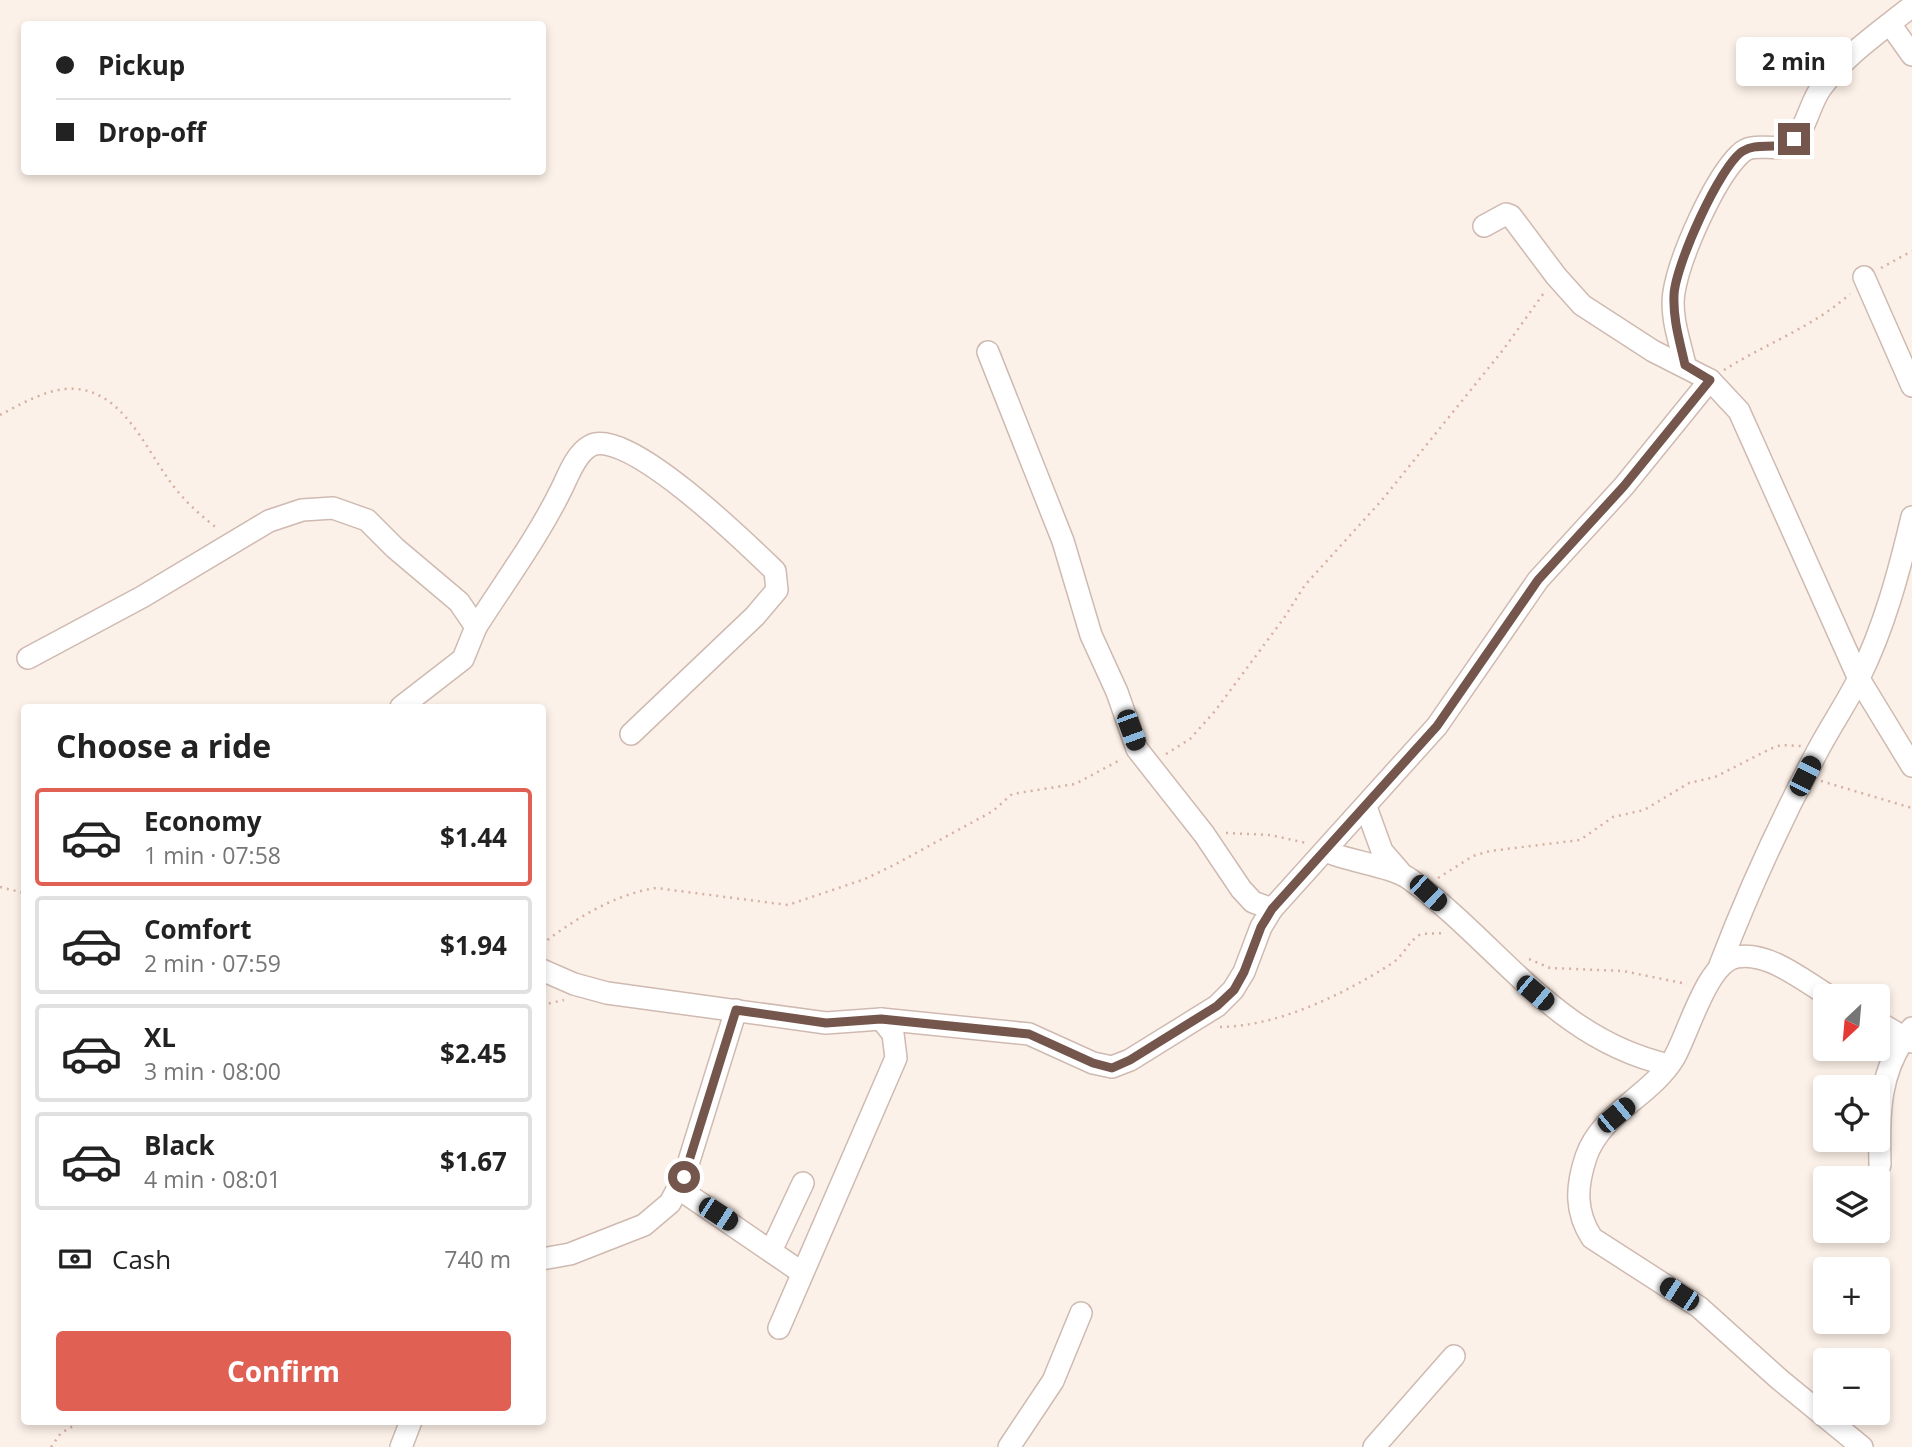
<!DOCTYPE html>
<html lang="en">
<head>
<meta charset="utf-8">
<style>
  :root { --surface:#fff; --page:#f6f6f6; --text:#222; --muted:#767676; --line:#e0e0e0; --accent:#e06053 }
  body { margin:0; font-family:"Open Sans",sans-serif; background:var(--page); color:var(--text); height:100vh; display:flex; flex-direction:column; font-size:26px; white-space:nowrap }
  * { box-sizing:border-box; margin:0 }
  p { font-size:23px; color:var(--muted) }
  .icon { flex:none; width:38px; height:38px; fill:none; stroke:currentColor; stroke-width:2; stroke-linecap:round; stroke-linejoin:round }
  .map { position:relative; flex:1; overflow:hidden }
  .drawer { position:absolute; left:21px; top:704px; width:525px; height:721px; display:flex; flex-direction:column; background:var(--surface); border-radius:7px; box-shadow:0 4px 10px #0003 }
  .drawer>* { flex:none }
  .guide { position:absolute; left:21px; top:21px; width:525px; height:154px; border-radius:7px; box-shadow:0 4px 10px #0003; display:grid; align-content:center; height:154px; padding:0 35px; background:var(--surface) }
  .needle { width:46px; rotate:206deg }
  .fabs { position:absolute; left:1813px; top:984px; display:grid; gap:14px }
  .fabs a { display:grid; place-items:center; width:77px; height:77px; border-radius:7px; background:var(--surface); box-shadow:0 4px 10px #0003; font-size:35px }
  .end { position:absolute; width:32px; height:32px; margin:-16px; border:9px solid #75564d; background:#fff; box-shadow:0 0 0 4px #fff }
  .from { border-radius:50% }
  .bubble { position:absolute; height:49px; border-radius:7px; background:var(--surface); box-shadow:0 4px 10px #0003; font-size:23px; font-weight:700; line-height:49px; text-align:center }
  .car { position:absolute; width:21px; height:42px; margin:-21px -10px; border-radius:9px; box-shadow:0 0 5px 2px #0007; background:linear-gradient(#222 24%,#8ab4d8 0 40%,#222 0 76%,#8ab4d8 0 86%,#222 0) }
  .guide b { display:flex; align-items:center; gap:24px; height:66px; font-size:26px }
  .guide b+b { border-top:2px solid var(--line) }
  .guide i { width:18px; height:18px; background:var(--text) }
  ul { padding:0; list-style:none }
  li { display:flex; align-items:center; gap:21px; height:98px; margin:0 14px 10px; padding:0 21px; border:4px solid var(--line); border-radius:7px }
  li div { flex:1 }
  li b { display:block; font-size:26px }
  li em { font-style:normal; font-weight:700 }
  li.current { border-color:var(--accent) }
  li>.icon { width:63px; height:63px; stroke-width:1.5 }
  h2 { padding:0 35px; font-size:32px; line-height:84px }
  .pay { display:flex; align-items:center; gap:18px; height:77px; padding:0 35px; font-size:26px }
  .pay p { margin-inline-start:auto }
  .action { display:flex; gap:14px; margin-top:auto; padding:14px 35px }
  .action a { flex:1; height:80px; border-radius:7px; background:var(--accent); color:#fff; font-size:28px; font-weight:700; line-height:80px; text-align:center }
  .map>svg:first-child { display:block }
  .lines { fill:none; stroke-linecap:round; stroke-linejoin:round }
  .minor-casing { stroke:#cfbab1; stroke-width:24 }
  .path { stroke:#d5b0a3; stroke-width:2.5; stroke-dasharray:2 5; stroke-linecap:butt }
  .minor { stroke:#fff; stroke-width:21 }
  .route { stroke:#75564d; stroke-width:9 }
</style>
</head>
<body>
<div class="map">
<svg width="1912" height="1447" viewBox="0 0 1912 1447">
  <rect width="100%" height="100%" fill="#fcf1e8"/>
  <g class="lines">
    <defs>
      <g id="minor">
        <polyline points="1890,24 1912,55"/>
        <polyline points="1484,226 1506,214 1511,216 1556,276 1582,305 1653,351 1710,380 1739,411 1859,679 1912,766"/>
        <polyline points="1864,277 1912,386"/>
        <polyline points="988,352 1063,541 1091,635 1117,692 1137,749 1204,834 1241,889 1253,902 1272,909 1437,726 1538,580 1624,486 1710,380"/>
        <path d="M 1685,365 C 1680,342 1670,316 1674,292 C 1680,256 1714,179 1740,154 C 1754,139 1780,156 1794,140 C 1807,126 1810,103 1821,88 C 1845,55 1881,31 1912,6"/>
        <path d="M 476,627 C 506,580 539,536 563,486 C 569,473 577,453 590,446 C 626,425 748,545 775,571 L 777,590 L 755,616 L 631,734"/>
        <polyline points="28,658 142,597 269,521 302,510 333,508 367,520 395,548 459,602 476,627 463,659 401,707"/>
        <polyline points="1366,807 1382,851 1401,873"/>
        <path d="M 1325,851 C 1350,862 1393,866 1411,880 C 1500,945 1554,1039 1669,1065"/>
        <path d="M 1720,965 C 1748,892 1780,822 1817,752 C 1830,727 1846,704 1859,678 C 1884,628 1899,572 1912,517"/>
        <polyline points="542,970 574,984 607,993 826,1023 881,1019 1029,1034 1093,1063 1112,1067 1130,1060 1217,1006 1233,990 1244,972 1261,927 1272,909"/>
        <path d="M 1829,996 C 1804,981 1768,951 1737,957 C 1707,962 1689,1032 1674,1058 C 1651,1096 1601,1113 1586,1157 C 1576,1187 1575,1212 1592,1238 L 1699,1307 L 1779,1379 L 1862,1447"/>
        <polyline points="1878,1022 1912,1042"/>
        <path d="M 1880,1165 C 1879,1112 1878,1070 1912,1028"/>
        <polyline points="678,1188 801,1272"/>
        <polyline points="771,1251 803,1183"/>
        <polyline points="542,1259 570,1254 644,1225 670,1203 684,1177 736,1010"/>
        <polyline points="779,1328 896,1058 893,1034 881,1019"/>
        <polyline points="401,1447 411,1421"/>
        <polyline points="1009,1447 1053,1381 1081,1313"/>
        <polyline points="1374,1447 1454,1356"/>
      </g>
    </defs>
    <use href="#minor" class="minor-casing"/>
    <g class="path">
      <polyline points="1881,268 1912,251"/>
      <path d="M 1724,370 C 1765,344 1813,327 1850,294"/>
      <path d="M 0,415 C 19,405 43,391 65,389 C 119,384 143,444 169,480 C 182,499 200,515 218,529"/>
      <polyline points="1166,754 1190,739 1215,711 1284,618 1305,585 1382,500 1503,350 1546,290"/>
      <polyline points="1821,781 1912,808"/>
      <polyline points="1226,833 1270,835 1306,843"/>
      <polyline points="1438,878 1473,856 1490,851 1580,840 1613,817 1644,810 1689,783 1715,777 1770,749 1781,745 1801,746"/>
      <polyline points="0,887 24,893"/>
      <path d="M 542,944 C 575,919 615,894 656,888 L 788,905 L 865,879 L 894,865 L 993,811 L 1012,794 L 1075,784 L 1122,759"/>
      <polyline points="1529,959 1550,968 1623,971 1687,984"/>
      <polyline points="542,1005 564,1000"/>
      <path d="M 1220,1027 C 1279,1026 1342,995 1391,964 C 1404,956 1408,941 1421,934 L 1446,933"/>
      <polyline points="51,1447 61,1433 82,1421"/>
    </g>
    <use href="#minor" class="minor"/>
  </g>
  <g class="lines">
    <path class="route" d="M 684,1177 L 736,1010 L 826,1023 L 881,1019 L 1029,1034 L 1093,1063 L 1112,1068 L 1130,1060 L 1217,1006 L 1234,990 L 1244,972 L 1261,927 L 1272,909 L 1437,726 L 1538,580 L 1624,486 L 1710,380 L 1685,365 C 1680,342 1673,320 1674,296 C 1674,268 1720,165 1743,151 C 1760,141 1776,152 1794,139"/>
  </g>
</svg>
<div class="fabs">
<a><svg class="needle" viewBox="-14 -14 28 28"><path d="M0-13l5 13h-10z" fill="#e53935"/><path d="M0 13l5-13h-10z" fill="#767676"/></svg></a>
<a><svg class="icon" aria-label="locate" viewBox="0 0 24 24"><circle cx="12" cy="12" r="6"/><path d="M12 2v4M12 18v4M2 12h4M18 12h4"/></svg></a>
<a><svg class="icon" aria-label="layers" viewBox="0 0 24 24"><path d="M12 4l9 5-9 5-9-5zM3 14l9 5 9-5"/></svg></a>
<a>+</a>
<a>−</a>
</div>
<i class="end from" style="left:684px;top:1177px"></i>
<i class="end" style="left:1794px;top:139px"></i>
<div class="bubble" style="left:1736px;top:37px;width:116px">2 min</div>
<i class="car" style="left:1131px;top:730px;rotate:160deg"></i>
<i class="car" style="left:1805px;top:776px;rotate:27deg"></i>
<i class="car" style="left:1428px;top:893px;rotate:133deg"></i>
<i class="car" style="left:1535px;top:993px;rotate:130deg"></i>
<i class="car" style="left:1616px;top:1115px;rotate:50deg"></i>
<i class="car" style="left:718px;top:1214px;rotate:123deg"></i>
<i class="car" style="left:1679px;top:1294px;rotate:303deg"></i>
<div class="guide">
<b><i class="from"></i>Pickup</b>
<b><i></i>Drop-off</b>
</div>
<section class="drawer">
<h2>Choose a ride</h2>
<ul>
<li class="current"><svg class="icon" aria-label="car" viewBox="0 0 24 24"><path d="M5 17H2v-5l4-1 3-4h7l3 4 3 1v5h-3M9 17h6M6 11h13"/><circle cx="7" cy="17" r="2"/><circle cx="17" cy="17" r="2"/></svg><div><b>Economy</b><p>1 min · 07:58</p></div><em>$1.44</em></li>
<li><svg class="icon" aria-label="car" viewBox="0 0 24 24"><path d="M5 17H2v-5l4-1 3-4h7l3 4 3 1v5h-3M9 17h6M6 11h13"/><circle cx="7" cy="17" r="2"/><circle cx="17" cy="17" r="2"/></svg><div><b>Comfort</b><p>2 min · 07:59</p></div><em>$1.94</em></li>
<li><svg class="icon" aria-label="car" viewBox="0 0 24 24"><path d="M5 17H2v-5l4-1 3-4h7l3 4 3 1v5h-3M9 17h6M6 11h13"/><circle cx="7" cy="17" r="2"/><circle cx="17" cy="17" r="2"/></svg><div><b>XL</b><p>3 min · 08:00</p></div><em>$2.45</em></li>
<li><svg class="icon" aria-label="car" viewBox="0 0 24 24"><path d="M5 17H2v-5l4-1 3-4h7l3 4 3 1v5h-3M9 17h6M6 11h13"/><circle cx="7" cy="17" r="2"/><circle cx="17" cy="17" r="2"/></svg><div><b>Black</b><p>4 min · 08:01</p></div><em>$1.67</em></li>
</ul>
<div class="pay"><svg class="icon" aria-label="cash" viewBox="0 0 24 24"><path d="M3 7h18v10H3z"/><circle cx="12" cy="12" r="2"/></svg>Cash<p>740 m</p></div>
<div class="action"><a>Confirm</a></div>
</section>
</div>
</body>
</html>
